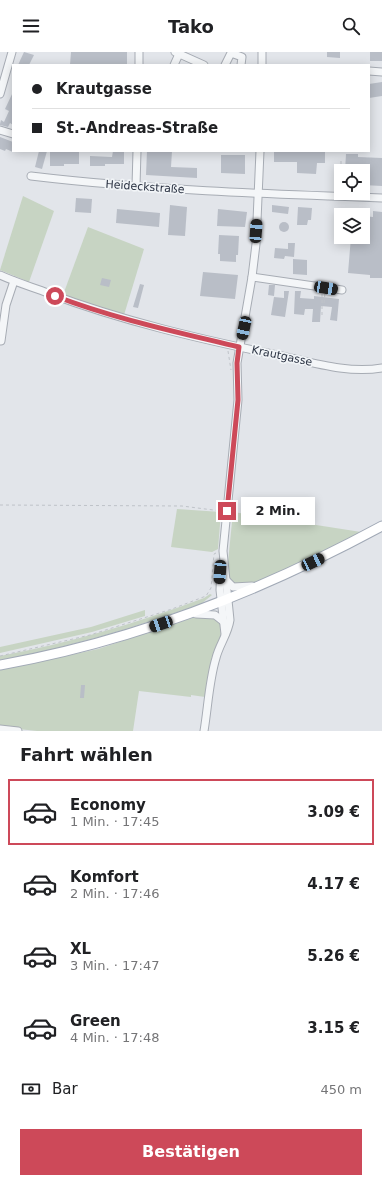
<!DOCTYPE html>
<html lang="de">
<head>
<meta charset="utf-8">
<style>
  :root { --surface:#fff; --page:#f2f2f2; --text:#202124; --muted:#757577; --line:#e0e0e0; --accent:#cd4959 }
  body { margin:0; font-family:"DejaVu Sans",sans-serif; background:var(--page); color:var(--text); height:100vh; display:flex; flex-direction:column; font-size:15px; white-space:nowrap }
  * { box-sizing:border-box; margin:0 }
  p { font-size:13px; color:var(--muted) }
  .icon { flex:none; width:22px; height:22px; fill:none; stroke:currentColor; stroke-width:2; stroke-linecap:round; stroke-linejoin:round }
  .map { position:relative; height:679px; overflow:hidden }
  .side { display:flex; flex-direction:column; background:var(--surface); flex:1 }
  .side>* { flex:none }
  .guide { position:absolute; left:12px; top:12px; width:358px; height:88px; border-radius:0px; box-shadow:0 2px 10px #0003; display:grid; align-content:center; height:88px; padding:0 20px; background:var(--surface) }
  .tools { position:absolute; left:334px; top:112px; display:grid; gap:8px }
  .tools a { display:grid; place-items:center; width:36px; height:36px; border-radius:0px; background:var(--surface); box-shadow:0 2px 10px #0003; font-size:20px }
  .end { position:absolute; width:18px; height:18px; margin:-9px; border:5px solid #cd4959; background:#fff; box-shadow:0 0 0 2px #fff }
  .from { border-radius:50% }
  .bubble { position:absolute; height:28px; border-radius:0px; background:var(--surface); box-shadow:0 2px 10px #0003; font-size:13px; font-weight:700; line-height:28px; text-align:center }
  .car { position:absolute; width:12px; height:24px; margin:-12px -6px; border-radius:5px; box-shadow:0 0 3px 1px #0007; background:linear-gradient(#222 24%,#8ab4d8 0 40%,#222 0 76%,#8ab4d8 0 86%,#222 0) }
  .guide b { display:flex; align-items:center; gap:14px; height:38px; font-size:15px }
  .guide b+b { border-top:1px solid var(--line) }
  .guide i { width:10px; height:10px; background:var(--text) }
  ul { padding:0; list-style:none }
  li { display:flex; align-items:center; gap:12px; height:66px; margin:0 8px 6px; padding:0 12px; border:2px solid transparent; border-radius:0px }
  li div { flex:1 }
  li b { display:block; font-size:15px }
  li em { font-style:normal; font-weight:700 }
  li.on { border-color:var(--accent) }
  li>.icon { width:36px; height:36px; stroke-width:1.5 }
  h2 { padding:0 20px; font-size:18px; line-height:48px }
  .pay { display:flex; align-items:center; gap:10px; height:44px; padding:0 20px; font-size:15px }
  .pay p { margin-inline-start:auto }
  .primary-button { display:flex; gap:8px; margin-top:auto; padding:8px 20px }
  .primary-button a { flex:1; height:46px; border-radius:0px; background:var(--accent); color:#fff; font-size:16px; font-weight:700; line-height:46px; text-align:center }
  header { display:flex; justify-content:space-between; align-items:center; height:52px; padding:0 20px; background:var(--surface); font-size:18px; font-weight:700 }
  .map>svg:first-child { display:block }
  .green { fill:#c7d4c3 }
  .building { fill:#b9bec7 }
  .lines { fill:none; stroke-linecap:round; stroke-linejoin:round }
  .minor-casing { stroke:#a7acb4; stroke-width:9 }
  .major-casing { stroke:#a1a9b6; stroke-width:11 }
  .path { stroke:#bfc3c9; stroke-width:1; stroke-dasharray:3 3; stroke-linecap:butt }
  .minor { stroke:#f4f6f8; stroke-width:7 }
  .major { stroke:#fff; stroke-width:9 }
  .route { stroke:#cd4959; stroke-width:5 }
  .labels { text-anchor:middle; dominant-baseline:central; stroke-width:3.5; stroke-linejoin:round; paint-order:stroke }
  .street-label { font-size:11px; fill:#2a3242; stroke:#f1f4f7 }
</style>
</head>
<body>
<header><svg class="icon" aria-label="menu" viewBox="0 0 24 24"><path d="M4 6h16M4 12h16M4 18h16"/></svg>Tako<svg class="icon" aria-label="search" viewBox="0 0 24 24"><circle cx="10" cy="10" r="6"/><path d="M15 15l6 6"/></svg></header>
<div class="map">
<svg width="382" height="679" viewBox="0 0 382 679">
  <rect width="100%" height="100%" fill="#e2e5ea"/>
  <g class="green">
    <polygon points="23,144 54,159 29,230 0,218"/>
    <polygon points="88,175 144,197 124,263 63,243"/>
    <polygon points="177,457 221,460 218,497 212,500 171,495"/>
    <polygon points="233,460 361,480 334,496 260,529 240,534 230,529 227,520"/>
    <path d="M 210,542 L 212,543 L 201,552 C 135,575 69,596 0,608 L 0,604 C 70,591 137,571 204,546 Z"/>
    <polygon points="145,558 145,564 92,580 0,601 0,595 91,575"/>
    <path d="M 198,564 L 212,565 L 220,571 C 224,592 210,624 205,645 L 191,643 L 191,645 L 139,639 L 133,679 L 37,679 L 0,675 L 0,618 L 98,597 Z"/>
  </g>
  <g class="building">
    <polygon points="24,0 34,3 29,13 18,13"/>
    <polygon points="71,0 127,0 127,13 70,13"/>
    <polygon points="327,0 340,0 340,6 327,5"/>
    <rect x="370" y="0" width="12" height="9"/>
    <polygon points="382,30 382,44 369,46 369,32"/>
    <polygon points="13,40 13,73 10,71 8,75 0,73 0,72 1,68 4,70 9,59 5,57"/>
    <polygon points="0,85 13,90 13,100 6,97 5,99 0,97"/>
    <polygon points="39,99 47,99 42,117 35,115"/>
    <polygon points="50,99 79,99 79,112 64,112 64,114 50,114"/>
    <polygon points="113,99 124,99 124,112 105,112 105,114 90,114 90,104 112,105"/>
    <polygon points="147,99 172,99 171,115 197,116 197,126 146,123"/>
    <polygon points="274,99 325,99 325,111 317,111 316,122 297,121 297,110 274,110"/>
    <polygon points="346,102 358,102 358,105 382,106 382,134 363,133 363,119 345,119"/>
    <polygon points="221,103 245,103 245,122 221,121"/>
    <polygon points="76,146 92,147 91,161 75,160"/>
    <polygon points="170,153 187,155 185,184 168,183"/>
    <polygon points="272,153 289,155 288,162 272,160"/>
    <polygon points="298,155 312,156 311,168 308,168 307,173 297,173"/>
    <polygon points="117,157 160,161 159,175 116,171"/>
    <polygon points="218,157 247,160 245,175 217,174"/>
    <polygon points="373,159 382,160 382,226 370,226 370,223 348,221 351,185 363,185 363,164 373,165"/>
    <circle cx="284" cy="175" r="5"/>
    <polygon points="219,183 239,184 238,203 236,203 236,210 220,209 220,202 218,202"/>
    <polygon points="288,191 295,191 294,205 285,204 284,207 274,206 275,196 288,197"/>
    <polygon points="293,207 307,208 307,223 293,222"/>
    <polygon points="203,220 238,223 235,247 200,244"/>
    <polygon points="102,226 111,228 109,235 100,233"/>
    <polygon points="140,232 144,233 138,256 133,255"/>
    <polygon points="269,233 275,233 274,244 268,243"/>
    <polygon points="284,239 289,239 285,265 271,263 274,245 284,246"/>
    <polygon points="295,239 301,239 300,246 314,247 314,244 339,247 337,269 330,268 332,255 321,254 320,270 312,270 313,257 305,257 304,263 294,262"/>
    <polygon points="81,633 85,633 84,646 80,646"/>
  </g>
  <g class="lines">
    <defs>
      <g id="minor">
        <polyline points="175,0 204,13"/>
        <polyline points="262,0 262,13"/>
        <polyline points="139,13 139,0"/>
        <polyline points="174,13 179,2"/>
        <polyline points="225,13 231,1 242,5 241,13"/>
        <polyline points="369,19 382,20"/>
        <polyline points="0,42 12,0"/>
        <polyline points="0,78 13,82"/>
        <path d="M 31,124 C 148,138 265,142 382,146"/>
        <polyline points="136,134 137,99"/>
        <path d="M 0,223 C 15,230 32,235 48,241 C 122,269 200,287 277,303 C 311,310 347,322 382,316"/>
        <polyline points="252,225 342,238"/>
        <polyline points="0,289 1,289 6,253 14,229"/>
        <polyline points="221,514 220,538 225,582"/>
        <polyline points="225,527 233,535 252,534"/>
        <polyline points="196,562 215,563 224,570"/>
        <polyline points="0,677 18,679"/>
        <path d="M 204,679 C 208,655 209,629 216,606 C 219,593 228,582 230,568 L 223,499 L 238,348 L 237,311 L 252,225 L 256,192 L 260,99"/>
      </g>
      <path id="major" d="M 0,613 C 135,589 262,539 382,474"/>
    </defs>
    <use href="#minor" class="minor-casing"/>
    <use href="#major" class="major-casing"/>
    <g class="path">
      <polyline points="341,109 341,119"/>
      <polyline points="324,251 325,241"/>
      <polyline points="322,263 322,241"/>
      <polyline points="228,299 231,318"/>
      <polyline points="0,453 182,454 221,459"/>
      <polyline points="0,604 90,583 172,557 206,544 211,536 214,502 216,501"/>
    </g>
    <use href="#minor" class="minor"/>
    <use href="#major" class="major"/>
  </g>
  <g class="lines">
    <path class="route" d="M 55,244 C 115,267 177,280 239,295 L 237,311 L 238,348 L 227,459"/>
  </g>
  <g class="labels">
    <g class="street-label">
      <text transform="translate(145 135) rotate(4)">Heideckstraße</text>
      <text transform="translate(282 304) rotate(12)">Krautgasse</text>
    </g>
  </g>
</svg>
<div class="tools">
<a><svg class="icon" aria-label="locate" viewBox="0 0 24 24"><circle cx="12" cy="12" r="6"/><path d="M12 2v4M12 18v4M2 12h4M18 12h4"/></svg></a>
<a><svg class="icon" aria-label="layers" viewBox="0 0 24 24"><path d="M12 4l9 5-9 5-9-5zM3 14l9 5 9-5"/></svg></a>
</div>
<i class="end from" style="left:55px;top:244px"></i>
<i class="end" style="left:227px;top:459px"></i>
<div class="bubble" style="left:241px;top:445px;width:74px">2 Min.</div>
<i class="car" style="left:256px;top:179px;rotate:4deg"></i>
<i class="car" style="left:326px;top:236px;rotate:99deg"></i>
<i class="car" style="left:244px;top:276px;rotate:192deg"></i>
<i class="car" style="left:313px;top:510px;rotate:65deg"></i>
<i class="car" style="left:220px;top:520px;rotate:184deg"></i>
<i class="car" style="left:161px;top:572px;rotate:251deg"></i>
<div class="guide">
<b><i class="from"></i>Krautgasse</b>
<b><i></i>St.-Andreas-Straße</b>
</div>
</div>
<section class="side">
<h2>Fahrt wählen</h2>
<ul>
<li class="on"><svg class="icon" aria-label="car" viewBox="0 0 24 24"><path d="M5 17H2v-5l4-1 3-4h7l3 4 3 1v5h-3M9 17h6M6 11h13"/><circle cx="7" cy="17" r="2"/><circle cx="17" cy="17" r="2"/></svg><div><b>Economy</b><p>1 Min. · 17:45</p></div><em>3.09 €</em></li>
<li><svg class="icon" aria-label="car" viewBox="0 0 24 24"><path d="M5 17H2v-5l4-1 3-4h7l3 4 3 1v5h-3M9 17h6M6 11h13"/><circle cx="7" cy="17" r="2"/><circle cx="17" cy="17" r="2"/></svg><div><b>Komfort</b><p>2 Min. · 17:46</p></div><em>4.17 €</em></li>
<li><svg class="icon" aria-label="car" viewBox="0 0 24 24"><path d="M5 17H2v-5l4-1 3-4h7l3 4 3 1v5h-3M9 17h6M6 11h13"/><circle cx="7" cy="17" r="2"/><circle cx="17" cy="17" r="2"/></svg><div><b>XL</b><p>3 Min. · 17:47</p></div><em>5.26 €</em></li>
<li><svg class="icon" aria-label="car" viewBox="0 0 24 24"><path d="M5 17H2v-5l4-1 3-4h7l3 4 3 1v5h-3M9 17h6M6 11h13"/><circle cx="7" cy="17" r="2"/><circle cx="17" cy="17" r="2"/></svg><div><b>Green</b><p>4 Min. · 17:48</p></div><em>3.15 €</em></li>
</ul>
<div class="pay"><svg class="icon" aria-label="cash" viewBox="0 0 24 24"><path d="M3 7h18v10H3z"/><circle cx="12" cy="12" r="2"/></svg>Bar<p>450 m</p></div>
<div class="primary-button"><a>Bestätigen</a></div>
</section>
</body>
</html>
